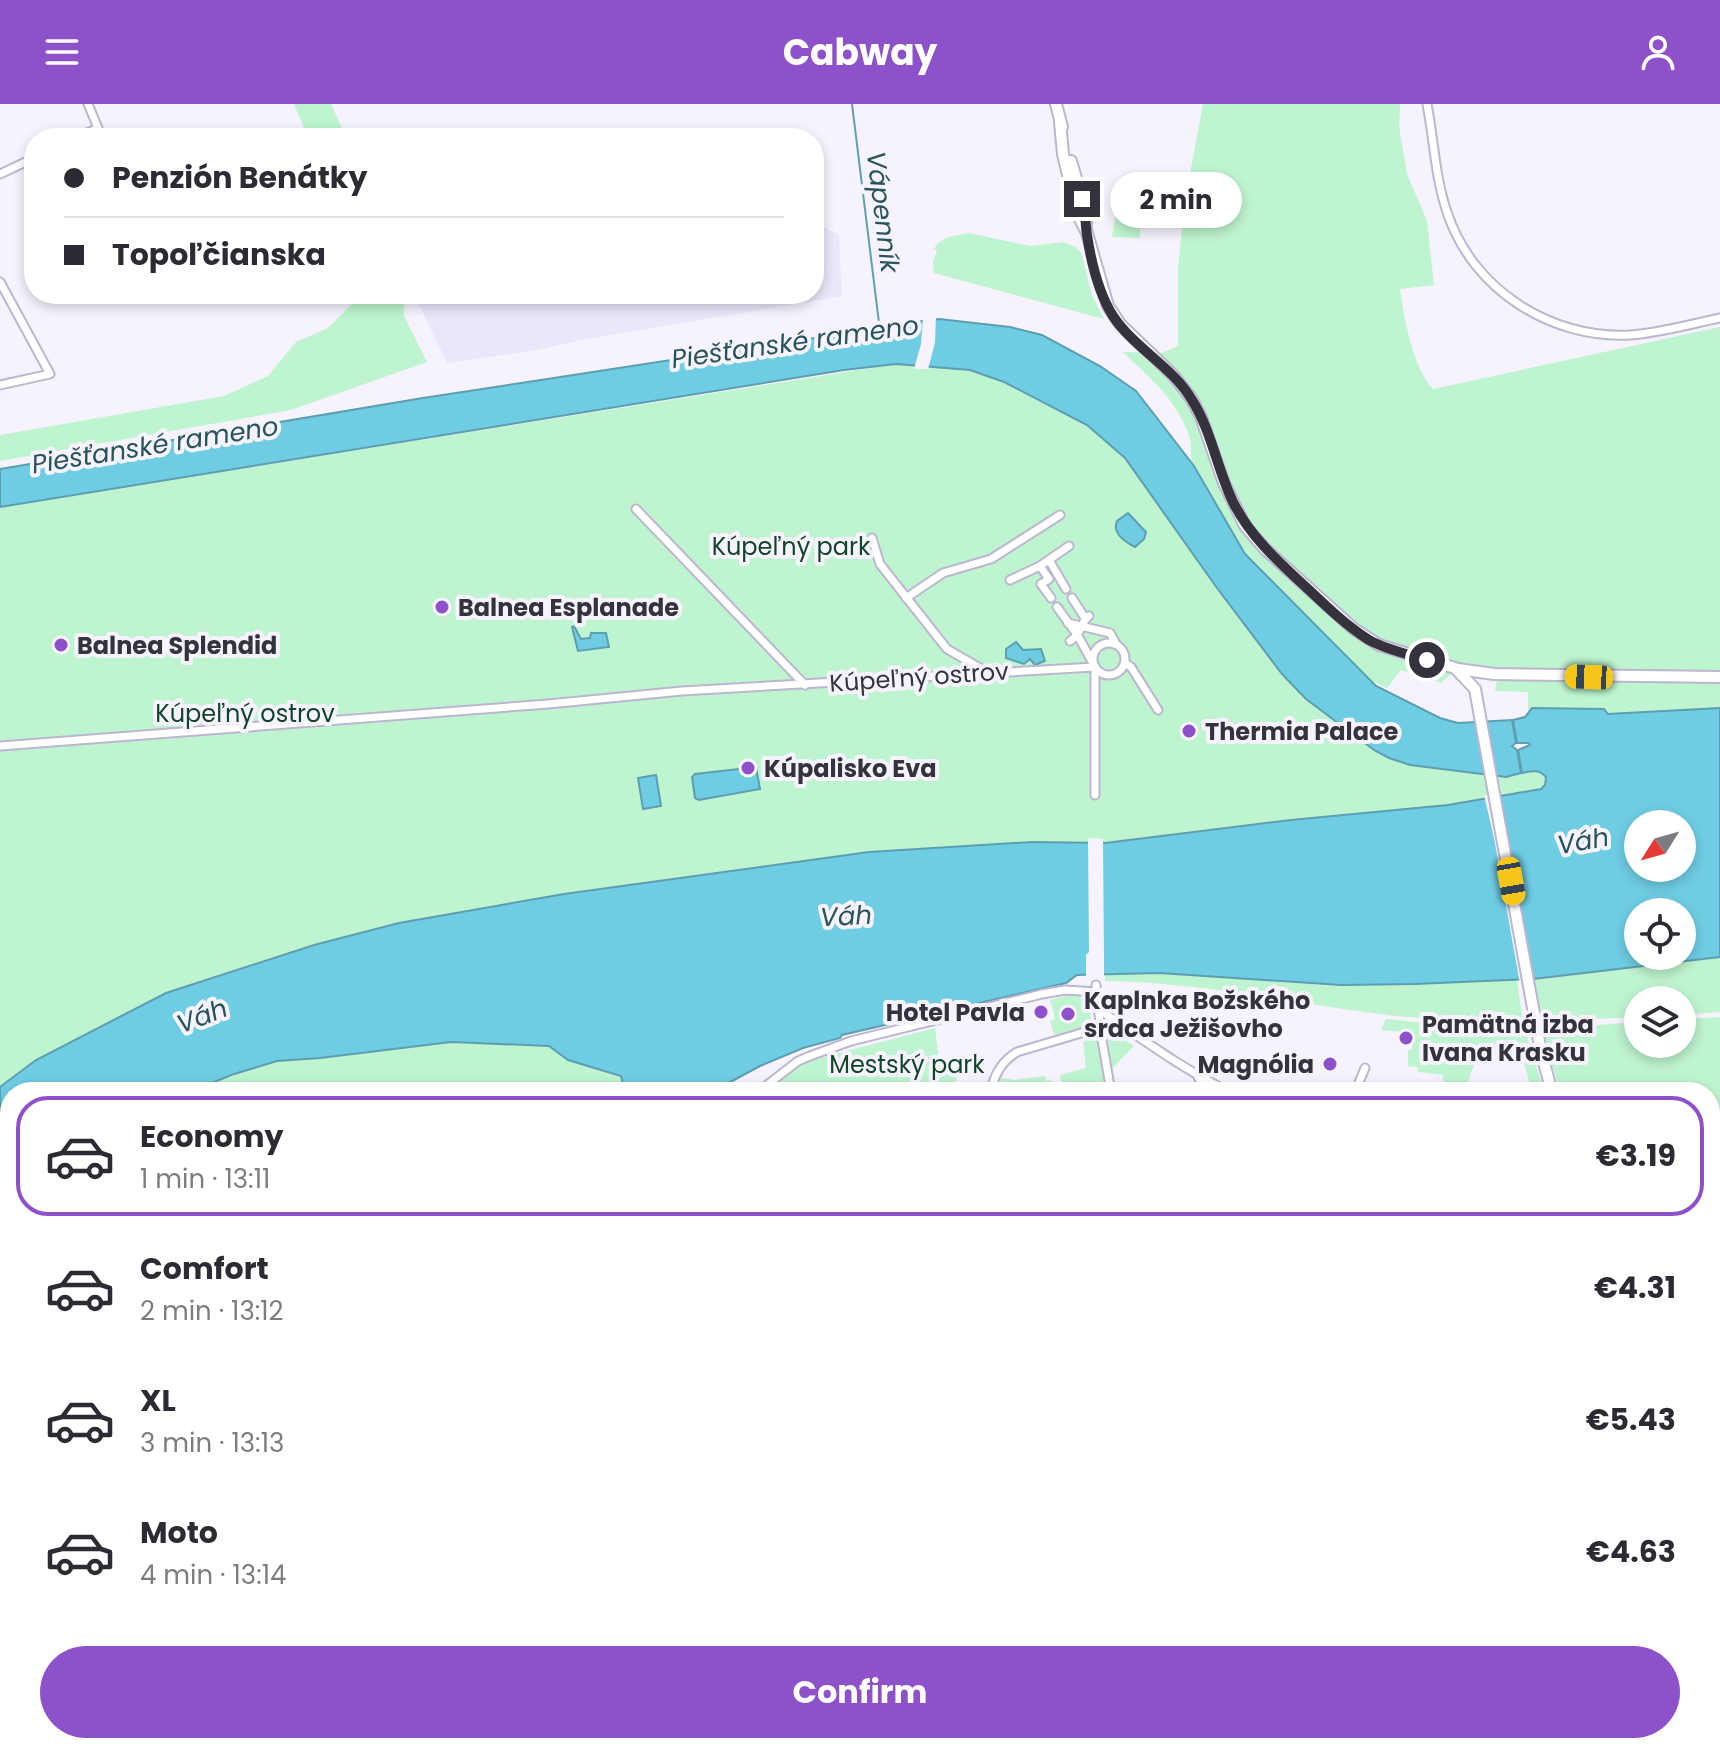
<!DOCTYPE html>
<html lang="en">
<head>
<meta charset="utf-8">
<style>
  :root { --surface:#fff; --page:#f7f7f7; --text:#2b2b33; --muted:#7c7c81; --line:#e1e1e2; --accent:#8d52c9 }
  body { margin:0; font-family:Poppins,sans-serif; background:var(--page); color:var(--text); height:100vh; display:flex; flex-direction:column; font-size:30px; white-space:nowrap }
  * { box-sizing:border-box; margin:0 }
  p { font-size:26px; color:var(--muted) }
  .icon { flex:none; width:44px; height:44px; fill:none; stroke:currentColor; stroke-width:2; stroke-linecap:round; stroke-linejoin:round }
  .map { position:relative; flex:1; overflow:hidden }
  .side { position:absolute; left:0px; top:978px; width:1720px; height:672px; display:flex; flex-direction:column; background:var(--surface); border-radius:32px 32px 0 0; box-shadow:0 4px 12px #0003 }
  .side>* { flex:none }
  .top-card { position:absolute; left:24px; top:24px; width:800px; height:176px; border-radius:32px; box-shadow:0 4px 12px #0003; display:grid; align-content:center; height:176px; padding:0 40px; background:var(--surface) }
  .needle { width:52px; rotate:233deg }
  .tools { position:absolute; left:1624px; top:706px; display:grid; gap:16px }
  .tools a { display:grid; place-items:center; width:72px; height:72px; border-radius:50%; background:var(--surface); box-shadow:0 4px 12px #0003; font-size:40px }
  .end { position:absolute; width:36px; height:36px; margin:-18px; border:10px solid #35323d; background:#fff; box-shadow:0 0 0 4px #fff }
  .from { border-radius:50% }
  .bubble { position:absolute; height:56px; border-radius:28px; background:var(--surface); box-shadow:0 4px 12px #0003; font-size:26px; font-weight:700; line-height:56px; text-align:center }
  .car { position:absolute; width:24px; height:48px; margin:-24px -12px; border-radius:10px; box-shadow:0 0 6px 2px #0007; background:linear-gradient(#f5c518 24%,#345 0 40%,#f5c518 0 76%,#345 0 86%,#f5c518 0) }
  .top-card b { display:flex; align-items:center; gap:28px; height:76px; font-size:30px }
  .top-card b+b { border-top:2px solid var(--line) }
  .top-card i { width:20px; height:20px; background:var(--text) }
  ul { padding:14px 0 0; list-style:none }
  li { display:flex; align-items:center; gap:24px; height:120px; margin:0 16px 12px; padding:0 24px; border:4px solid transparent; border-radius:32px }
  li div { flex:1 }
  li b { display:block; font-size:30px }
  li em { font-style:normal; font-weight:700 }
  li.active { border-color:var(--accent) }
  li>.icon { width:72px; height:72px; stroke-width:1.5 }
  .button { display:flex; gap:16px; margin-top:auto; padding:16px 40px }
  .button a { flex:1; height:92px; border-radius:48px; background:var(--accent); color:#fff; font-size:32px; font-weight:700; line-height:92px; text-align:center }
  header { display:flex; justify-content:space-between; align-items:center; height:104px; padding:0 40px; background:var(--accent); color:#fff; font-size:36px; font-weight:700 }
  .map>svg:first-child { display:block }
  .built { fill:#ebe6fa }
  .green { fill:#bef4cf }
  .water { fill:#6ecce3; stroke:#5d9eb1; stroke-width:2; fill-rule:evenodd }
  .pier { fill:#f6f3fe }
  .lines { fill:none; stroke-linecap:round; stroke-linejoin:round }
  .stream { stroke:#5d9eb1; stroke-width:2 }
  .street-casing { stroke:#bdb6d0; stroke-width:11 }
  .secondary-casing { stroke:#bdb6d0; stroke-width:14 }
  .street { stroke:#fff; stroke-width:7 }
  .secondary { stroke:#fff; stroke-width:10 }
  .route { stroke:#35323d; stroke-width:10 }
  .poi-dot { fill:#8d52c9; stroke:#f6f3fe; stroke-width:3 }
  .labels { text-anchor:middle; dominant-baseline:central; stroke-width:8; stroke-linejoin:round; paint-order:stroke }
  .park-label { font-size:24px; fill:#114528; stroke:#f6f3fe }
  .poi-label { font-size:24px; font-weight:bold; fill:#35323d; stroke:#f6f3fe; text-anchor:start }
  .street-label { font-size:24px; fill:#35323d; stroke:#f6f3fe }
  .water-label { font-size:26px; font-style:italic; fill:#28535d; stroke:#f6f3fe }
</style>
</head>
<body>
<header><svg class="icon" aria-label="menu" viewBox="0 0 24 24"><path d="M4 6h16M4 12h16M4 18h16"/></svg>Cabway<svg class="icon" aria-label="person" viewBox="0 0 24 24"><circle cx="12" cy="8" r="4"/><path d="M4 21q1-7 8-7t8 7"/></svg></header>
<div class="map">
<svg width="1720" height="1650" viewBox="0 0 1720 1650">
  <rect width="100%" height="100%" fill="#f6f3fe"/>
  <polygon class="built" points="814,118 839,131 842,192 581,236 537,246 447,259 414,190 814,190"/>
  <g class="green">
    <polygon points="294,0 331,0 346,34 308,34"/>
    <path d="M 1203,0 L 1400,0 L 1399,22 L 1407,70 L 1427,117 L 1434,181 L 1400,185 C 1404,214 1413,264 1433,285 L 1720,223 L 1720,604 L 1607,610 L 1604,605 L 1532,604 L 1528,611 L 1528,588 L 1495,587 L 1498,570 L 1458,564 L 1441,579 L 1401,566 L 1387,584 C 1326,560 1214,421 1192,359 C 1190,351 1192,343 1190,335 C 1188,327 1184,319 1180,312 C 1167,287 1143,268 1123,248 L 1161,249 L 1178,242 L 1178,164 L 1185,96 Z"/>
    <polygon points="1117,104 1141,106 1140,134 1112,133"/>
    <path d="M 969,129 L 1030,142 L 1064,138 L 1077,144 L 1082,151 L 1092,191 L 1104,215 L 934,169 L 933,158 L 937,147 L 934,145 C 941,132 955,132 969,129 Z"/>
    <polygon points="355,190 404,190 404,212 427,258 291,306 0,357 0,331 224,292 268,272 296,238 328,224 354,198"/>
    <path d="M 896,260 L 948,263 L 983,269 L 1087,321 L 1125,354 L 1217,484 L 1282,570 L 1306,595 L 1374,646 L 1389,654 L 1410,661 L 1476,667 C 1486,671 1498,673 1509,672 C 1522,670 1535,662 1546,673 L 1545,681 L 1541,685 L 1448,701 L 1291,716 L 1105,739 L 1032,738 L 869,748 L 564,790 L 399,819 L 314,841 L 166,889 L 36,956 L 0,983 L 0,403 Z"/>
    <polygon points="1720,853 1720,908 1682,911 1682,896 1638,896 1638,913 1548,917 1541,914 1533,875"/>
    <path d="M 1105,868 L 1159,869 L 1341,881 L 1517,876 L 1523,917 C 1380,924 1246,879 1105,877 Z"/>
    <polygon points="1077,889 1088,893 1092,921 1054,931 1050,917 1055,915 1050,896"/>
    <polygon points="1720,913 1720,1016 1710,1017 1710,988 1561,988 1549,953 1544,925 1638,918 1638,940 1682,940 1682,915"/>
    <path d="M 1386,915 L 1459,923 L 1498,923 L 1527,932 L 1544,988 L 1532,988 L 1522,952 L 1515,948 C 1476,954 1476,948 1466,988 L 1444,988 L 1443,971 L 1418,968 L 1417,963 L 1408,962 L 1408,946 L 1412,946 L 1413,929 L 1381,926 Z"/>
    <polygon points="935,924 940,962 958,961 955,984 921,985 920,988 760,988 800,959"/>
    <polygon points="1107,931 1118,932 1134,942 1112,965"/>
    <polygon points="1096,933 1108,988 998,988 1001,974 1014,976 1045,972 1046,977 1051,976 1053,980 1061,978 1060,971 1086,964 1083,938"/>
    <path d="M 451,938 L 549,942 C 555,946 559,950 565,953 C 578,959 618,969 624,976 L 614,988 L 191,988 L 231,971 L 277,957 L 320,954 Z"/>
    <polygon points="1720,1030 1720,1179 1710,1173 1710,1075 1713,1069 1710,1031"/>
    <polygon points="10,1103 10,1452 0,1460 0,1115"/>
    <polygon points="1720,1509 1720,1585 1710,1554 1710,1516"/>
    <polygon points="10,1580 10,1640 335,1640 321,1650 0,1650 0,1587"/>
    <polygon points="480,1640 815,1640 804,1650 481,1650"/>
    <polygon points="1097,1640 1155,1640 1153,1650 1073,1650"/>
    <polygon points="1284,1640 1313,1640 1314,1644 1303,1646 1303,1650 1263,1650 1261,1645"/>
    <polygon points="1424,1640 1606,1640 1616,1650 1415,1650 1426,1643"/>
  </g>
  <g class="water">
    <polygon points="939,215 1010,223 1042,231 1100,262 1136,287 1194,362 1245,450 1376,582 1440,614 1458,619 1512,616 1516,639 1512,642 1517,646 1521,669 1506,673 1410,661 1389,654 1374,646 1306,595 1282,570 1217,484 1125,354 1087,321 1004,278 970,266 896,260 844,266 0,403 0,365 423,294 873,225 879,219 884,222"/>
    <path d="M 1128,409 L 1146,428 L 1144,435 L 1135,443 C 1125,438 1112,429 1117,417 Z"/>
    <polygon points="574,522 581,535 590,534 591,529 606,529 609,543 578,547 572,523"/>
    <polygon points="1016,538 1023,546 1041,545 1045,557 1035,561 1030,555 1024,560 1006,554 1006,545"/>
    <path d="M 1532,604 L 1604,605 L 1608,610 L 1720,604 L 1720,853 L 1533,875 L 1415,880 L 1341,881 L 1159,869 L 1077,871 L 1066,879 L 842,931 L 840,934 L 803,944 L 760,962 L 712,988 L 614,988 L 623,980 L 621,972 L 568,956 L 549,942 L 451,938 L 320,954 L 277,957 L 231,971 L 191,988 L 10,988 L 10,1103 L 0,1115 L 0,983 L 36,956 L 166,889 L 314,841 L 399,819 L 564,790 L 869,748 L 1032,738 L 1105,739 L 1291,716 L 1448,701 L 1541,685 L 1545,681 L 1546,673 C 1539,665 1532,667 1522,669 L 1518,646 L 1530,641 L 1528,639 L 1517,639 L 1513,616 L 1525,613 ZM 1638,720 L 1682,720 L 1682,764 L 1638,764 ZM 1638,808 L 1682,808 L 1682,852 L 1638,852 Z"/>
    <polygon points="756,663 760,685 699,696 695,694 692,673 695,670"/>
    <polygon points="656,671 661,702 643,705 638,674"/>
    <polygon points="10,1452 10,1524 0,1532 0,1460"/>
  </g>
  <g class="pier">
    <polygon points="936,211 935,239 928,265 914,265 921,240 923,213"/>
    <polygon points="1500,689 1533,879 1520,880 1494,734 1484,691"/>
    <polygon points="1088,734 1103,735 1104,855 1104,872 1086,874 1086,851 1089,848"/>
  </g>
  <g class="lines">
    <polyline class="stream" points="852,0 879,219"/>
    <defs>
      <g id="street">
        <path d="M 1427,0 C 1434,36 1435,73 1447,108 C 1472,185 1550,235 1630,231 C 1660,229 1691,220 1720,214"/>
        <polyline points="77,34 98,24 88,0"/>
        <polyline points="0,70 34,54"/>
        <polyline points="0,178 50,270 0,281"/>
        <polyline points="636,405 805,581"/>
        <polyline points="872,434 880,460 947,545 987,568"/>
        <polyline points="1049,456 1066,485"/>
        <polyline points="1040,462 1049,475 1041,480 1051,494"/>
        <polyline points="1010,476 1040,462 1069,442"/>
        <polyline points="906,494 943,469 991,455 1060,411"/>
        <polyline points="1072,494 1085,514"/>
        <polyline points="1057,503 1078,532 1095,563 1095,691"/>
        <polyline points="1068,519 1110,529 1116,540"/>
        <path d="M 1070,537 C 1083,529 1080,518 1089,512"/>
        <circle cx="1109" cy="555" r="16"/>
        <polyline points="1125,559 1131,563 1158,606"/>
        <polyline points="0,642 548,600 682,587 1095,563"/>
        <polyline points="1096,881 1101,930 1111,988"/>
        <path d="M 1098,905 C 1141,934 1182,965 1230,988"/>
        <polyline points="1105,922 1129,929"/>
        <polyline points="1198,973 1207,988"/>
        <polyline points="758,988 798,957 810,952 851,937 1042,890 1065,886 1097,888"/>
        <path d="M 990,988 C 995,970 1001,958 1017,948 L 1105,922"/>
        <polyline points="1355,988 1365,964"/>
        <polyline points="1710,1027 1720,1025"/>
        <polyline points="1710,1290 1720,1305"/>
        <polyline points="1710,1318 1720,1313"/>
        <polyline points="1710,1454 1720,1445"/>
        <polyline points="473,1640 477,1650"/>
        <polyline points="1159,1640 1159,1650"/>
        <polyline points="1188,1640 1188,1650"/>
        <polyline points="1384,1640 1384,1650"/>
        <polyline points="437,1643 441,1640"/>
        <polyline points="1022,1649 1039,1640"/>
        <polyline points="821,1650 832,1640"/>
        <polyline points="881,1650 883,1640"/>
        <polyline points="1068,1650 1091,1640"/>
        <polyline points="1638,1650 1640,1640"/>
      </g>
      <g id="secondary">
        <polyline points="1056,0 1062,23"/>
        <polyline points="1060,18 1063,50 1077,109 1087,129 1108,202 1120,220 1173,271 1191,294 1201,313 1224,379 1245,422 1265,445 1354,525 1379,541 1455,564 1475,585 1541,948 1552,988"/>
        <polyline points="1071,57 1086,109 1086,123"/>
        <polyline points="1458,565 1494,570 1720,573"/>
        <polyline points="1710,1182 1715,1194 1710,1206"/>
        <polyline points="1710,1215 1720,1221"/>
      </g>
    </defs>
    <use href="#street" class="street-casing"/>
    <use href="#secondary" class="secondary-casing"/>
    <use href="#street" class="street"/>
    <use href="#secondary" class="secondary"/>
  </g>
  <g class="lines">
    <path class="route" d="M 1082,95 C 1086,107 1085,119 1087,131 C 1091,157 1099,190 1113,212 C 1134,244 1172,262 1192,296 C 1212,328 1217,365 1233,398 C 1251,434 1279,458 1308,485 C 1327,503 1347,522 1369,536 C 1387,546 1408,550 1427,556"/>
  </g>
  <g class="poi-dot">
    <circle cx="442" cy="503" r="8"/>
    <circle cx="61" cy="541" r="8"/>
    <circle cx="1189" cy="627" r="8"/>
    <circle cx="748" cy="664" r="8"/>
    <circle cx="1041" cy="908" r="8"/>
    <circle cx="1068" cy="910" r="8"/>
    <circle cx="1406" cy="934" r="8"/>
    <circle cx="1330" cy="960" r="8"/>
  </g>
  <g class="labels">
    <g class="park-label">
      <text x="791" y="442">Kúpeľný park</text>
      <text x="245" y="609">Kúpeľný ostrov</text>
      <text x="907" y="960">Mestský park</text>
    </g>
    <g class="poi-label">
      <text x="458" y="503">Balnea Esplanade</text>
      <text x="77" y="541">Balnea Splendid</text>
      <text x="1205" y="627">Thermia Palace</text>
      <text x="764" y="664">Kúpalisko Eva</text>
      <text x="1084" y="896">Kaplnka Božského<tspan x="1084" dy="28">srdca Ježišovho</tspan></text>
      <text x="1025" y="908" text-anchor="end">Hotel Pavla</text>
      <text x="1422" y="920">Pamätná izba<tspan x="1422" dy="28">Ivana Krasku</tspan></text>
      <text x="1314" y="960" text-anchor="end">Magnólia</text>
    </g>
    <g class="street-label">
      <text transform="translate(919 573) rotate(-4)">Kúpeľný ostrov</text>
    </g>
    <g class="water-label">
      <text transform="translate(883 108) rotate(83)">Vápenník</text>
      <text transform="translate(795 238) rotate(-8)">Piešťanské rameno</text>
      <text transform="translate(155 341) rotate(-9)">Piešťanské rameno</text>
      <text transform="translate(1583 737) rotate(-10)">Váh</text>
      <text transform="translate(846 812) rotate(-3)">Váh</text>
      <text transform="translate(202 912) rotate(-21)">Váh</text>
    </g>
  </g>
</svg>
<div class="tools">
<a><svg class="needle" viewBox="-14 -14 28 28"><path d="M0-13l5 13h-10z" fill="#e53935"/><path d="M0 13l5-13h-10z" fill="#7c7c81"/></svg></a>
<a><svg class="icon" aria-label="locate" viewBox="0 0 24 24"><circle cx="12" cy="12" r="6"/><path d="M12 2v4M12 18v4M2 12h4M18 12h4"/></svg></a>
<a><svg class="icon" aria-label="layers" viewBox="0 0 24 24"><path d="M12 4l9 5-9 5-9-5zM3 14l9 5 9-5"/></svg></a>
</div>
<i class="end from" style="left:1427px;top:556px"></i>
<i class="end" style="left:1082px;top:95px"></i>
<div class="bubble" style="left:1110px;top:68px;width:132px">2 min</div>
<i class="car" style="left:1589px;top:573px;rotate:272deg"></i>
<i class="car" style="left:1511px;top:777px;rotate:170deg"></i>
<div class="top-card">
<b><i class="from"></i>Penzión Benátky</b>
<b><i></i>Topoľčianska</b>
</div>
<section class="side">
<ul>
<li class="active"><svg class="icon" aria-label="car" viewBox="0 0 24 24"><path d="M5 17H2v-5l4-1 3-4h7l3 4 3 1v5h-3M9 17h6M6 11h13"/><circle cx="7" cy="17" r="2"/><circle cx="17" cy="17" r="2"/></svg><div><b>Economy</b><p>1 min · 13:11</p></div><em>€3.19</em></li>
<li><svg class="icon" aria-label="car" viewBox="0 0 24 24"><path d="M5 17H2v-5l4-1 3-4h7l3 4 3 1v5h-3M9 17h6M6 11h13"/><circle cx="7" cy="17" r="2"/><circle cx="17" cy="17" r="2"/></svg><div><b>Comfort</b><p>2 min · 13:12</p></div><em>€4.31</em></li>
<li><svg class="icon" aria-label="car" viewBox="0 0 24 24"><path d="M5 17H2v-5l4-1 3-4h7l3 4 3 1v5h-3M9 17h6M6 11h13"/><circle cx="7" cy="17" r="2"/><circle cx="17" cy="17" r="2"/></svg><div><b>XL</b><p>3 min · 13:13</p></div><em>€5.43</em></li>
<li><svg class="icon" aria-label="car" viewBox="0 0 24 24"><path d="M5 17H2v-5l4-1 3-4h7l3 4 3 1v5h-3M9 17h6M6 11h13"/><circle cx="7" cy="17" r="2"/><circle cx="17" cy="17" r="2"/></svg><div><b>Moto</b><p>4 min · 13:14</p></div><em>€4.63</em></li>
</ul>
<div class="button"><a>Confirm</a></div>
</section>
</div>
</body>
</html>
